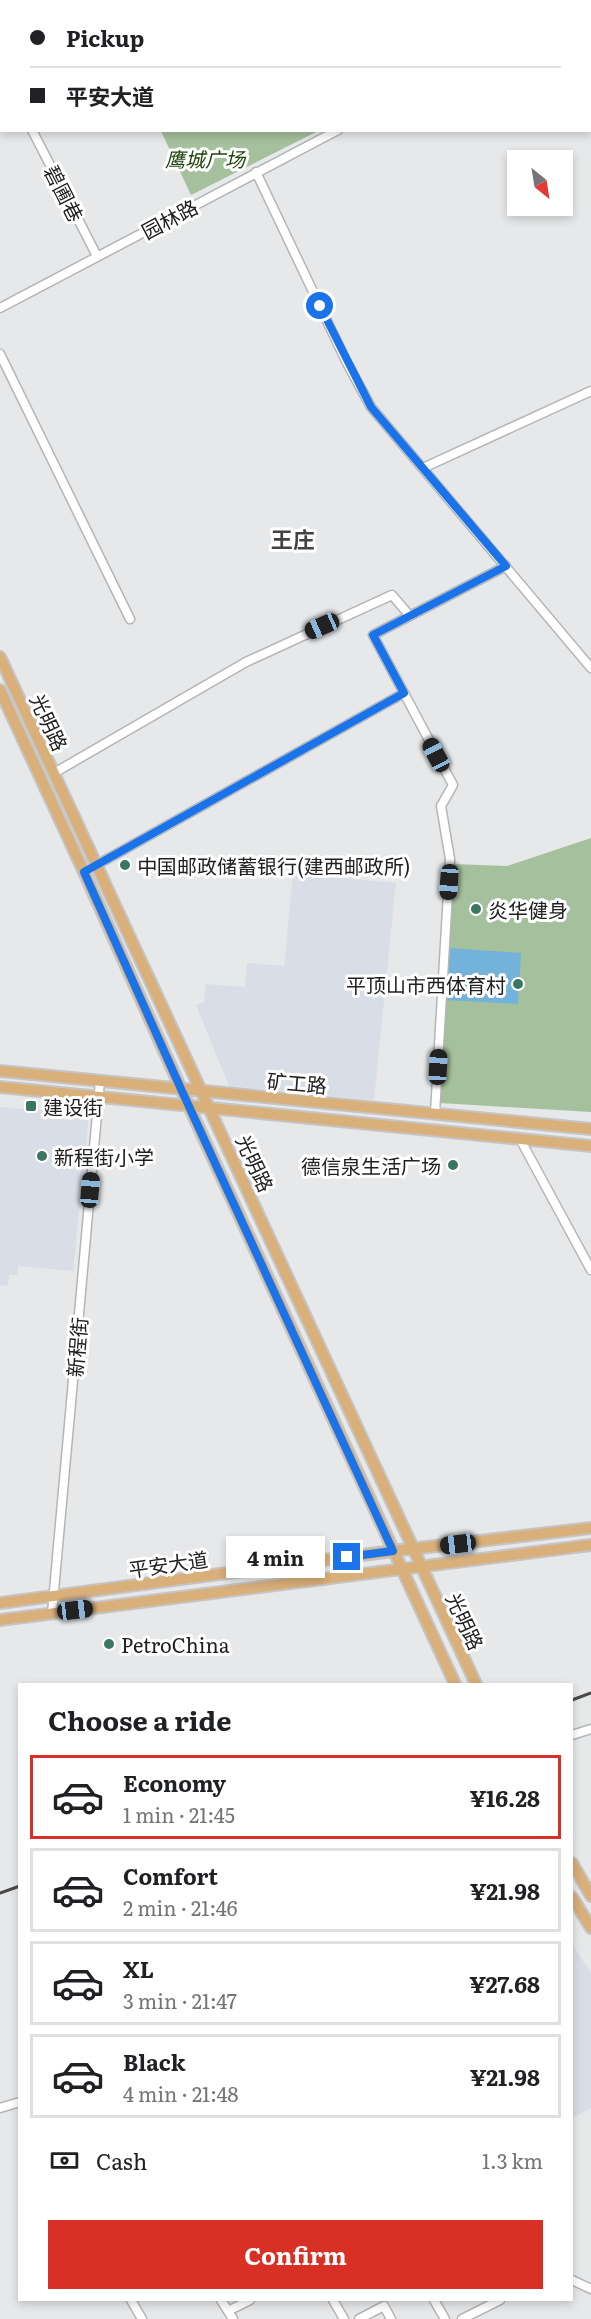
<!DOCTYPE html>
<html lang="en">
<head>
<meta charset="utf-8">
<style>
  :root { --surface:#fff; --page:#f6f6f6; --text:#202124; --muted:#757577; --line:#e0e0e0; --accent:#d93025 }
  body { margin:0; font-family:Literata,"Noto Sans SC",serif; background:var(--page); color:var(--text); height:100vh; display:flex; flex-direction:column; font-size:22px; white-space:nowrap }
  * { box-sizing:border-box; margin:0 }
  p { font-size:20px; color:var(--muted) }
  .icon { flex:none; width:33px; height:33px; fill:none; stroke:currentColor; stroke-width:2; stroke-linecap:round; stroke-linejoin:round }
  .map { position:relative; flex:1; overflow:hidden }
  .panel { position:absolute; left:18px; top:1683px; width:555px; height:618px; display:flex; flex-direction:column; background:var(--surface); border-radius:0px; box-shadow:0 3px 9px #0003 }
  .panel>* { flex:none }
  .top-card { position:absolute; left:0px; top:0px; width:591px; height:132px; box-shadow:0 3px 9px #0003; display:grid; align-content:center; height:132px; padding:0 30px; background:var(--surface) }
  .needle { width:39px; rotate:150deg }
  .buttons { position:absolute; left:507px; top:150px; display:grid; gap:12px }
  .buttons a { display:grid; place-items:center; width:66px; height:66px; border-radius:0px; background:var(--surface); box-shadow:0 3px 9px #0003; font-size:30px }
  .end { position:absolute; width:27px; height:27px; margin:-14px; border:8px solid #1a73e8; background:#fff; box-shadow:0 0 0 3px #fff }
  .from { border-radius:50% }
  .bubble { position:absolute; height:42px; border-radius:0px; background:var(--surface); box-shadow:0 3px 9px #0003; font-size:20px; font-weight:700; line-height:42px; text-align:center }
  .car { position:absolute; width:18px; height:36px; margin:-18px -9px; border-radius:8px; box-shadow:0 0 4px 2px #0007; background:linear-gradient(#222 24%,#8ab4d8 0 40%,#222 0 76%,#8ab4d8 0 86%,#222 0) }
  .top-card b { display:flex; align-items:center; gap:21px; height:57px; font-size:22px }
  .top-card b+b { border-top:2px solid var(--line) }
  .top-card i { width:15px; height:15px; background:var(--text) }
  ul { padding:0; list-style:none }
  li { display:flex; align-items:center; gap:18px; height:84px; margin:0 12px 9px; padding:0 18px; border:3px solid var(--line); border-radius:0px }
  li div { flex:1 }
  li b { display:block; font-size:22px }
  li em { font-style:normal; font-weight:700 }
  li.selected { border-color:var(--accent) }
  li>.icon { width:54px; height:54px; stroke-width:1.5 }
  h2 { padding:0 30px; font-size:27px; line-height:72px }
  .pay { display:flex; align-items:center; gap:15px; height:66px; padding:0 30px; font-size:22px }
  .pay p { margin-inline-start:auto }
  .primary-button { display:flex; gap:12px; margin-top:auto; padding:12px 30px }
  .primary-button a { flex:1; height:69px; border-radius:0px; background:var(--accent); color:#fff; font-size:24px; font-weight:700; line-height:69px; text-align:center }
  .map>svg:first-child { display:block }
  .built { fill:#d9dde5 }
  .green { fill:#a5c09c }
  .water { fill:#73b2da }
  .lines { fill:none; stroke-linecap:round; stroke-linejoin:round }
  .minor-casing { stroke:#b4b5b6; stroke-width:11 }
  .major-casing { stroke:#c5c5c5; stroke-width:14 }
  .minor { stroke:#fff; stroke-width:8 }
  .major { stroke:#d9af7a; stroke-width:10 }
  .rail { stroke:#49494a; stroke-width:3 }
  .route { stroke:#1a73e8; stroke-width:8 }
  .poi-dot { fill:#3a7661; stroke:#fff; stroke-width:2 }
  .labels { text-anchor:middle; dominant-baseline:central; stroke-width:6; stroke-linejoin:round; paint-order:stroke }
  .park-label { font-size:20px; font-style:italic; fill:#1e440c; stroke:#fff }
  .street-label { font-size:20px; fill:#202021; stroke:#fff }
  .poi-label { font-size:20px; fill:#202021; stroke:#fff; text-anchor:start }
  .quarter-label { font-size:22px; font-weight:bold; fill:#424344; stroke:#fff }
</style>
</head>
<body>
<div class="map">
<svg width="591" height="2319" viewBox="0 0 591 2319">
  <rect width="100%" height="100%" fill="#e7e8e9"/>
  <g class="built">
    <polygon points="293,873 396,883 374,1100 229,1086 196,1005 204,1002 206,984 245,987 247,963 284,966"/>
    <polygon points="0,1107 89,1115 73,1271 18,1266 17,1275 9,1275 8,1286 0,1285"/>
    <polygon points="572,1944 591,1973 591,2108 572,2118"/>
  </g>
  <g class="green">
    <polygon points="100,0 526,0 527,1 101,2"/>
    <polygon points="161,131 318,131 191,195"/>
    <polygon points="591,838 591,1112 440,1103 452,864 507,866"/>
  </g>
  <polygon class="water" points="449,948 521,953 518,1004 446,1000"/>
  <g class="lines">
    <defs>
      <g id="minor">
        <polyline points="536,0 537,2"/>
        <polyline points="583,2 585,0"/>
        <polyline points="0,72 2,74"/>
        <polyline points="590,109 591,112"/>
        <polyline points="32,130 97,256"/>
        <polyline points="256,172 347,363 371,407 591,668"/>
        <polyline points="0,308 338,130"/>
        <polyline points="0,354 130,619"/>
        <polyline points="423,468 591,391"/>
        <polyline points="54,773 246,662 392,595 410,616"/>
        <polyline points="84,872 404,693"/>
        <polyline points="435,1113 450,859 441,806 453,785 373,635 506,566"/>
        <polyline points="520,1139 591,1270"/>
        <polyline points="52,1613 100,1081"/>
        <polyline points="572,1735 591,1729"/>
        <polyline points="0,2108 20,2102"/>
        <polyline points="572,2280 591,2289"/>
        <polyline points="131,2300 142,2319"/>
        <polyline points="221,2300 233,2319"/>
        <polyline points="333,2300 344,2319"/>
        <polyline points="434,2300 445,2319"/>
        <polyline points="228,2311 250,2300"/>
        <polyline points="359,2319 384,2306 391,2319"/>
        <polyline points="462,2319 500,2300"/>
      </g>
      <g id="major">
        <polyline points="0,657 476,1684"/>
        <polyline points="0,690 84,872 181,1089 455,1684"/>
        <polyline points="0,1071 591,1129"/>
        <polyline points="0,1087 591,1146"/>
        <polyline points="0,1603 393,1551 591,1528"/>
        <polyline points="0,1620 591,1545"/>
        <polyline points="572,1863 591,1896"/>
        <polyline points="572,1897 591,1928"/>
      </g>
    </defs>
    <use href="#minor" class="minor-casing"/>
    <use href="#major" class="major-casing"/>
    <use href="#minor" class="minor"/>
    <use href="#major" class="major"/>
    <g class="rail">
      <polyline points="572,1700 591,1693"/>
      <polyline points="0,1893 20,1886"/>
    </g>
  </g>
  <g class="lines">
    <polyline class="route" points="320,306 371,407 506,566 373,635 404,693 84,872 181,1089 393,1551 347,1557"/>
  </g>
  <g class="poi-dot">
    <circle cx="125" cy="865" r="6"/>
    <circle cx="476" cy="909" r="6"/>
    <circle cx="518" cy="984" r="6"/>
    <rect x="25" y="1100" width="12" height="12" rx="3"/>
    <circle cx="42" cy="1156" r="6"/>
    <circle cx="453" cy="1165" r="6"/>
    <circle cx="109" cy="1644" r="6"/>
  </g>
  <g class="labels">
    <g class="park-label">
      <text x="205" y="158">鹰城广场</text>
    </g>
    <g class="street-label">
      <text transform="translate(65 193) rotate(63)">碧圃巷</text>
      <text transform="translate(169 218) rotate(-28)">园林路</text>
      <text transform="translate(50 722) rotate(65)">光明路</text>
      <text transform="translate(297 1082) rotate(5)">矿工路</text>
      <text transform="translate(256 1163) rotate(65)">光明路</text>
      <text transform="translate(76 1347) rotate(-85)">新程街</text>
      <text transform="translate(168 1563) rotate(-8)">平安大道</text>
      <text transform="translate(466 1621) rotate(65)">光明路</text>
    </g>
    <g class="poi-label">
      <text x="137" y="865">中国邮政储蓄银行(建西邮政所)</text>
      <text x="488" y="909">炎华健身</text>
      <text x="506" y="984" text-anchor="end">平顶山市西体育村</text>
      <text x="43" y="1106">建设街</text>
      <text x="54" y="1156">新程街小学</text>
      <text x="441" y="1165" text-anchor="end">德信泉生活广场</text>
      <text x="121" y="1644">PetroChina</text>
    </g>
    <g class="quarter-label">
      <text x="293" y="538">王庄</text>
    </g>
  </g>
</svg>
<div class="buttons">
<a><svg class="needle" viewBox="-14 -14 28 28"><path d="M0-13l5 13h-10z" fill="#e53935"/><path d="M0 13l5-13h-10z" fill="#757577"/></svg></a>
</div>
<i class="end from" style="left:320px;top:306px"></i>
<i class="end" style="left:347px;top:1557px"></i>
<div class="bubble" style="left:226px;top:1536px;width:99px">4 min</div>
<i class="car" style="left:322px;top:626px;rotate:246deg"></i>
<i class="car" style="left:436px;top:755px;rotate:332deg"></i>
<i class="car" style="left:449px;top:882px;rotate:184deg"></i>
<i class="car" style="left:438px;top:1067px;rotate:3deg"></i>
<i class="car" style="left:90px;top:1190px;rotate:5deg"></i>
<i class="car" style="left:458px;top:1544px;rotate:263deg"></i>
<i class="car" style="left:75px;top:1610px;rotate:83deg"></i>
<div class="top-card">
<b><i class="from"></i>Pickup</b>
<b><i></i>平安大道</b>
</div>
<section class="panel">
<h2>Choose a ride</h2>
<ul>
<li class="selected"><svg class="icon" aria-label="car" viewBox="0 0 24 24"><path d="M5 17H2v-5l4-1 3-4h7l3 4 3 1v5h-3M9 17h6M6 11h13"/><circle cx="7" cy="17" r="2"/><circle cx="17" cy="17" r="2"/></svg><div><b>Economy</b><p>1 min · 21:45</p></div><em>¥16.28</em></li>
<li><svg class="icon" aria-label="car" viewBox="0 0 24 24"><path d="M5 17H2v-5l4-1 3-4h7l3 4 3 1v5h-3M9 17h6M6 11h13"/><circle cx="7" cy="17" r="2"/><circle cx="17" cy="17" r="2"/></svg><div><b>Comfort</b><p>2 min · 21:46</p></div><em>¥21.98</em></li>
<li><svg class="icon" aria-label="car" viewBox="0 0 24 24"><path d="M5 17H2v-5l4-1 3-4h7l3 4 3 1v5h-3M9 17h6M6 11h13"/><circle cx="7" cy="17" r="2"/><circle cx="17" cy="17" r="2"/></svg><div><b>XL</b><p>3 min · 21:47</p></div><em>¥27.68</em></li>
<li><svg class="icon" aria-label="car" viewBox="0 0 24 24"><path d="M5 17H2v-5l4-1 3-4h7l3 4 3 1v5h-3M9 17h6M6 11h13"/><circle cx="7" cy="17" r="2"/><circle cx="17" cy="17" r="2"/></svg><div><b>Black</b><p>4 min · 21:48</p></div><em>¥21.98</em></li>
</ul>
<div class="pay"><svg class="icon" aria-label="cash" viewBox="0 0 24 24"><path d="M3 7h18v10H3z"/><circle cx="12" cy="12" r="2"/></svg>Cash<p>1.3 km</p></div>
<div class="primary-button"><a>Confirm</a></div>
</section>
</div>
</body>
</html>
